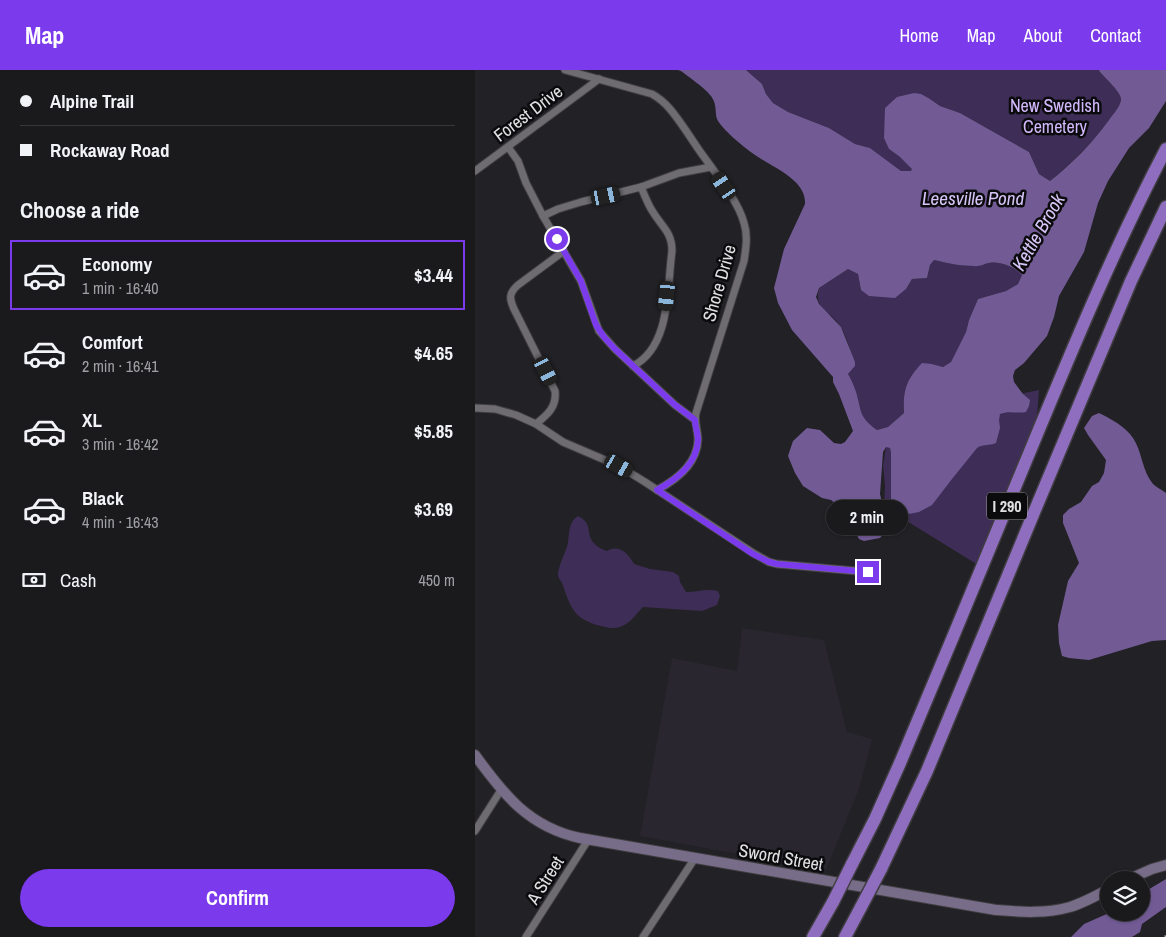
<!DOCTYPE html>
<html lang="en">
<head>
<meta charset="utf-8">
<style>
  :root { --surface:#1a191c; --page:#272629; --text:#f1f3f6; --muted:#9fa0a3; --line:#38383b; --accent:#7c3aed }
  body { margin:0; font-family:"Archivo Narrow",sans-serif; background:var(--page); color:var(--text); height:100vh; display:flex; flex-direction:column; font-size:19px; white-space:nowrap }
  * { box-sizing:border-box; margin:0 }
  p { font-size:16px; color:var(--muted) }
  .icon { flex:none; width:28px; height:28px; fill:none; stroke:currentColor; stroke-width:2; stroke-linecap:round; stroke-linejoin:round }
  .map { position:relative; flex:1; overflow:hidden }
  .panel { display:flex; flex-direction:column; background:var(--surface); width:475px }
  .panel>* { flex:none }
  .top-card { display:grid; align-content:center; height:110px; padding:0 20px; background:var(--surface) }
  .buttons { position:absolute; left:625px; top:801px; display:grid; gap:10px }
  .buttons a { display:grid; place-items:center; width:50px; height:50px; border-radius:50%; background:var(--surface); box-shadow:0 1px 4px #0004,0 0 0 1px var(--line); font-size:25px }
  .end { position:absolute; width:22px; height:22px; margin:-11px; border:6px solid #7c3aed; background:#fff; box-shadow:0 0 0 2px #fff }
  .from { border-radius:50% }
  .bubble { position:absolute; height:35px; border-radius:18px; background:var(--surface); box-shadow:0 1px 4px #0004,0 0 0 1px var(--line); font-size:16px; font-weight:700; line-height:35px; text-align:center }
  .car { position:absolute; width:15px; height:30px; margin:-15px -8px; border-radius:6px; box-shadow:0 0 4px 1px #0007; background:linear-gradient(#222 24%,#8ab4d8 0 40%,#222 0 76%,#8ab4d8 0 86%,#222 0) }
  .top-card b { display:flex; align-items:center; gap:18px; height:48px; font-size:19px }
  .top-card b+b { border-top:1px solid var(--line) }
  .top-card i { width:12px; height:12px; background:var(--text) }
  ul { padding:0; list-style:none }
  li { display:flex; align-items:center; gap:15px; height:70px; margin:0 10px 8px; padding:0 10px; border:2px solid transparent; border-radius:0px }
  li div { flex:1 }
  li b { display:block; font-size:19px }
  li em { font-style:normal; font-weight:700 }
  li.current { border-color:var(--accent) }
  li>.icon { width:45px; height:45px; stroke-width:1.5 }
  h2 { padding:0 20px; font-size:22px; line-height:60px }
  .pay { display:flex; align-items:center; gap:12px; height:55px; padding:0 20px; font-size:19px }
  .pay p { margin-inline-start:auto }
  .cta { display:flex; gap:10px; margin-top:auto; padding:10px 20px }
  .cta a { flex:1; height:58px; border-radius:30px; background:var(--accent); color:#fff; font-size:20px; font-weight:700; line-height:58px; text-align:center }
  header { display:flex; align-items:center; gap:30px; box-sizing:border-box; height:70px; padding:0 25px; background:var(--accent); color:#fff }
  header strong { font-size:24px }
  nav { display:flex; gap:28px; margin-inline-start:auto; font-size:18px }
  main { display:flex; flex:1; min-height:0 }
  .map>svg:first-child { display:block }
  .built { fill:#292630 }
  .green { fill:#3e2d56 }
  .water { fill:#725b95; fill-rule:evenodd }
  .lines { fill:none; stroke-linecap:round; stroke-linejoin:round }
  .street-casing { stroke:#3f3d41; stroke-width:9 }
  .secondary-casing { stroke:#3f3d41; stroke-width:12 }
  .highway-casing { stroke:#3f3d41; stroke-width:15 }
  .street { stroke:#6e6c71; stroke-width:7 }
  .secondary { stroke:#786d88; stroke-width:10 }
  .highway { stroke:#8f6ebf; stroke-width:12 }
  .rail { stroke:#bebdc0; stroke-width:2.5; stroke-dasharray:9 9; stroke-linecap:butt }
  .highway-bridge-casing { stroke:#3f3d41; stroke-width:15; stroke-linecap:butt }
  .highway-bridge { stroke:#8f6ebf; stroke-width:12 }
  .route { stroke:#7c3aed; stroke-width:6 }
  .labels { text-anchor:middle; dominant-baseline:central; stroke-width:5; stroke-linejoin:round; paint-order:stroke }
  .shield { fill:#0b0b0d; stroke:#a1a0a3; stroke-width:1 }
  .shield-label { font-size:16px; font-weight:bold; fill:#e1e0e3 }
  .park-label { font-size:18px; fill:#d2b8fc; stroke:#0b0b0d }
  .street-label { font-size:18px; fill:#e1e0e3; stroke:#0b0b0d }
  .water-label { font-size:19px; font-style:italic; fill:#d8c5f8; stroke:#0b0b0d }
</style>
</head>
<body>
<header>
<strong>Map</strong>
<nav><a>Home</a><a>Map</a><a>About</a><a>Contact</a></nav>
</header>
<main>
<section class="panel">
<div class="top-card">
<b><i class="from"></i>Alpine Trail</b>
<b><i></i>Rockaway Road</b>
</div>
<h2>Choose a ride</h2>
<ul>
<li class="current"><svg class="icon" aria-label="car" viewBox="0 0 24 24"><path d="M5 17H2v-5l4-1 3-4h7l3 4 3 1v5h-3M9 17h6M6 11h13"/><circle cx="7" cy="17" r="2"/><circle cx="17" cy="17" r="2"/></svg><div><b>Economy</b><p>1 min · 16:40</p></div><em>$3.44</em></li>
<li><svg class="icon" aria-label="car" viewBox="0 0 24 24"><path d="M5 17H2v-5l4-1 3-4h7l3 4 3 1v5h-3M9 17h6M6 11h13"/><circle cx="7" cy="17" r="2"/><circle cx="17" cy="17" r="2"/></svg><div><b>Comfort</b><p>2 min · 16:41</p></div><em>$4.65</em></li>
<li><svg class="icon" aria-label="car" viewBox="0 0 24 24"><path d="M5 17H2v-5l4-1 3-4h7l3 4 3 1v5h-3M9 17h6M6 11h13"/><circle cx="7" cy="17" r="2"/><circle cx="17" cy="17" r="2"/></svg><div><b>XL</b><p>3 min · 16:42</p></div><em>$5.85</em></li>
<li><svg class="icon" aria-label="car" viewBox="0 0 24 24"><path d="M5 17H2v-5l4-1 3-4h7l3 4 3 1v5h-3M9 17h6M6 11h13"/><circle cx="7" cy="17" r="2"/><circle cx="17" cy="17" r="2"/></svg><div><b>Black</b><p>4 min · 16:43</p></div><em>$3.69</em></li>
</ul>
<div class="pay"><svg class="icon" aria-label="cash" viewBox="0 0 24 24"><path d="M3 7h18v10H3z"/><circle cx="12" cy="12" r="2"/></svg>Cash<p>450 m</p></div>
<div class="cta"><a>Confirm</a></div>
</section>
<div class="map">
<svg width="691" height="867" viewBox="0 0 691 867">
  <rect width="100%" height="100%" fill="#222125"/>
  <polygon class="built" points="267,558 349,570 372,662 397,669 384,719 351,800 165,766 197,588 262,601"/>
  <g class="green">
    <path d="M 271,0 L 624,0 L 625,2 C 630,8 647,23 646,30 C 645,37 638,44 634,50 C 617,73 597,93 575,111 L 564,104 L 554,82 L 485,43 L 465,36 L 455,29 L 414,79 L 425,87 L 437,98 L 437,101 L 426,101 L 395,78 L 380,74 L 354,58 L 313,42 L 298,33 L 291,24 L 287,14 Z"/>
    <path d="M 459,190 C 473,193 485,196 499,196 C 504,196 509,194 514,193 C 526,191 539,197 547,205 L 543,214 L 531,221 L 503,229 L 494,250 L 491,262 L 476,292 L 468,297 L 457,294 L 447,294 C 431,310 428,320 429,343 L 413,357 L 402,360 L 392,353 L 386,344 L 380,320 L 373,304 L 380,296 C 376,284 373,270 367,259 C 358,241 338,242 344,218 L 373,199 L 383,204 L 386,220 L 431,219 L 437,209 L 452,208 L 455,195 Z"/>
    <polygon points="564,320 562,348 521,452 503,495 409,437 410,415 408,396 412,370 526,328"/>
    <path d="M 103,446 C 116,453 112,458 116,469 C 119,475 126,479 132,481 C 144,474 153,483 159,494 L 175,499 L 198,502 L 204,506 L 205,512 L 211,522 C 223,522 232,518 243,521 L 245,526 L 242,535 L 227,541 L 168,537 C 161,544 155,554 145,557 C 139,559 132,558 126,556 C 98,549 96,538 87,513 C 86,511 84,509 83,506 C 82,498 91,482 93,473 C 94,463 94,451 103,446 Z"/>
  </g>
  <g class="water">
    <path d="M 203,0 L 271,0 L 287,14 L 291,24 L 298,33 L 313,42 L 354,58 L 380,74 L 395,78 L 426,101 L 436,101 L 437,99 L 425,87 L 414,79 L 409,68 L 410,38 L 422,27 L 439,23 L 446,24 L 455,29 L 465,36 L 485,43 L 554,82 L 564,104 L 575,111 C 598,93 617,73 634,50 C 638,44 645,37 646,30 C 647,23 630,8 625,2 L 624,0 L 691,0 L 691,31 L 674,58 L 654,78 L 633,111 L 623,133 L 609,182 L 584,226 L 579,247 L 572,266 L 549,293 L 540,300 L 538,306 L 539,312 L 548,324 L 555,330 L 554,336 L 551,342 C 542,344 534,340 525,344 L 524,350 L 525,358 L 521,373 C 514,376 507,374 502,378 L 477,409 L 457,435 L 444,442 L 434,444 L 421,439 L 416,429 L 416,382 L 415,378 L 411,377 L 408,382 L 405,424 L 413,459 L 405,468 L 389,471 L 384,469 L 380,461 L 377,449 L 371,442 L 356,430 L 347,428 L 328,416 L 320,403 L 313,386 L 318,371 L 332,358 L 345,360 L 359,373 L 366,374 L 370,372 L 378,361 L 364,324 L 358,312 L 358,307 L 317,260 L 303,233 L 299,218 L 309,179 L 330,134 C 332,110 297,97 280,85 C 270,78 250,62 243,51 C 239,45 243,35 236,26 C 231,19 214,7 206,1 ZM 459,190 C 472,193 485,196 499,196 C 504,197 509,194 514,193 C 526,191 539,197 547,205 L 543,214 L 531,221 L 503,229 L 494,250 L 491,262 L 476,292 L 468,297 L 457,294 L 447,293 C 431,310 428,320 429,343 L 413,357 L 402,360 C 382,346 387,339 380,319 C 378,314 376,309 373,304 L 380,296 L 380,292 L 366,257 L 344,234 L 341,227 L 344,218 L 373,199 L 383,204 L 386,220 L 394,226 L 420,228 L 431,219 L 437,209 L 452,208 L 455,195 Z"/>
    <path d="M 624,343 C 636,349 650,356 658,368 C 667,381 667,401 678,414 C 681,417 687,420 691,423 L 691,570 L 677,571 L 614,590 L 594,588 L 587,586 L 584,573 L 583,555 L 593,511 L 604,493 L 588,453 L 588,445 L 594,439 L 606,432 L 617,416 L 624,412 L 629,403 L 631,390 L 613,365 L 609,358 L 617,346 Z"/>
    <polygon points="691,809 691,837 667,854 665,862 657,867 596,867 609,854 634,843 666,842 666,824"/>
  </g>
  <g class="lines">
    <defs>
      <g id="street">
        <path d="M 90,0 L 177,24 C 184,28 190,33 195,39 C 206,52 215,67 224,80 C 238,100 263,130 269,153 C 273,165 271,178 269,191 L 221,343 C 219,352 223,361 223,370 C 222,394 201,410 182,420"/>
        <polyline points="33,77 43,91 51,113 68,146 106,211 124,261 140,279 200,335 220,350"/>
        <polyline points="0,101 124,9"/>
        <polyline points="68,146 83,139 106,132 166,117 204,103 236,97"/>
        <path d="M 158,296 C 196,277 192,217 197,181 C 197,162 187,157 178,142 C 173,135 170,126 166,117"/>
        <polyline points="0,338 20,339 41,345 61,354 88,372 144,396 170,412 278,483 294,492 302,494 393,502"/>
        <path d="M 61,354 C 72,345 82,337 80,321 L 39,239 C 34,228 34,223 43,215 L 89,181"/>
        <polyline points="0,761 26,720"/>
        <polyline points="51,867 113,770"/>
        <polyline points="168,867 220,788"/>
      </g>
      <g id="secondary">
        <path d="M 0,685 C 29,725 54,757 105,768 L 521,840 C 546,842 570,844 595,837 C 608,833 621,826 634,819"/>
        <polyline points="652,810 677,799 691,795"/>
      </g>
      <g id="highway">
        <path d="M 377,794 L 400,749 L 425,693 C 468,591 511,488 553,386 C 596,282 639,178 691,79"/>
        <polyline points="406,799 452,701 560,440 656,211 691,137"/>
        <polyline points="338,867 358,832"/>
        <polyline points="370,867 386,837"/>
      </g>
    </defs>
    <use href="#street" class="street-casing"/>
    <use href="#secondary" class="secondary-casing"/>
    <use href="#highway" class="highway-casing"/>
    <use href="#street" class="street"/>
    <use href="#secondary" class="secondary"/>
    <use href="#highway" class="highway"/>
    <polyline class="rail" points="690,867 691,866"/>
    <defs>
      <g id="highway-bridge">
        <polyline points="358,832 377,794"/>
        <polyline points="386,837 406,799"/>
      </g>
    </defs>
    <use href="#highway-bridge" class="highway-bridge-casing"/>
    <use href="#highway-bridge" class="highway-bridge"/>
  </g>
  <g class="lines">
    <path class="route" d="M 82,169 L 106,211 L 121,255 L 129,267 L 140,279 L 200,335 L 220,350 C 220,357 223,363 223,370 C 222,394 202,409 182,420 L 278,484 L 294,492 L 302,494 L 393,502"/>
  </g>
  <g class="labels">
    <rect class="shield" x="512" y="422.5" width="40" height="27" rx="4"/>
    <g class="shield-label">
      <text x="532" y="436">I 290</text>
    </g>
    <g class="park-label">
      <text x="580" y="35">New Swedish<tspan x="580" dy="21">Cemetery</tspan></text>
    </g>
    <g class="street-label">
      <text transform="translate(53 43) rotate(-37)">Forest Drive</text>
      <text transform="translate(244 213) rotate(-74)">Shore Drive</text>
      <text transform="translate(306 787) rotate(10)">Sword Street</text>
      <text transform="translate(70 810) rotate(-58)">A Street</text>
    </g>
    <g class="water-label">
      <text x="498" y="128">Leesville Pond</text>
      <text transform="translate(563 162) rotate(-60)">Kettle Brook</text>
    </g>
  </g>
</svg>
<div class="buttons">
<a><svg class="icon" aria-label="layers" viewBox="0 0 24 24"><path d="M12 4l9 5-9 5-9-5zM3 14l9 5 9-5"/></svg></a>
</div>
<i class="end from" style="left:82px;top:169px"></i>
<i class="end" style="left:393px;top:502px"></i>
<div class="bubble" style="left:351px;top:430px;width:82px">2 min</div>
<i class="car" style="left:249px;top:116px;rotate:326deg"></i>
<i class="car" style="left:131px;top:126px;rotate:78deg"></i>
<i class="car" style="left:192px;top:226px;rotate:186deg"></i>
<i class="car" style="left:71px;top:301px;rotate:153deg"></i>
<i class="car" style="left:144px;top:396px;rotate:120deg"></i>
</div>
</main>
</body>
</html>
